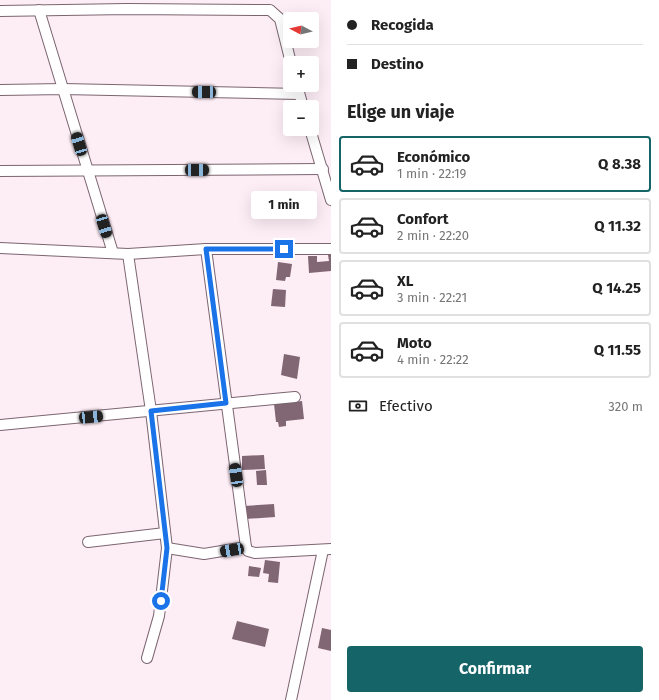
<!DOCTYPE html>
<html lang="es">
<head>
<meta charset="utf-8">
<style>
  :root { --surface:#fff; --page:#f2f2f2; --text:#222; --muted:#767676; --line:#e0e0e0; --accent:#146468 }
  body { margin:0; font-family:"Fira Sans",sans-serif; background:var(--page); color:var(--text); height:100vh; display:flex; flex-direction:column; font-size:15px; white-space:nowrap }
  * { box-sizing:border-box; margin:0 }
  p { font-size:13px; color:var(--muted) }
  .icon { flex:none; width:22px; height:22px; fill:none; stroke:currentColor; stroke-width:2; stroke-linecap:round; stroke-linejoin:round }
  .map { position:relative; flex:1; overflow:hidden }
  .details { display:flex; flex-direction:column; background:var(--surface); width:328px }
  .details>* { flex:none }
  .hud { display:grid; align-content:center; height:88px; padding:0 16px; background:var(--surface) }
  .needle { width:26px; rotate:277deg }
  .fabs { position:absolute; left:283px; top:12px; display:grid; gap:8px }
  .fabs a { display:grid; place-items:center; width:36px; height:36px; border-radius:4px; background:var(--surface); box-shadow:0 4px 16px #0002; font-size:20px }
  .end { position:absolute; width:18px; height:18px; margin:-9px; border:5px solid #1a73e8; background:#fff; box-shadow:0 0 0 2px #fff }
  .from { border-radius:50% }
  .bubble { position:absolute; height:28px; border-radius:4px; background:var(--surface); box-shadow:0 4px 16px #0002; font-size:13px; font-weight:700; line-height:28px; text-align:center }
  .car { position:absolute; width:12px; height:24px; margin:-12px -6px; border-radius:5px; box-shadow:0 0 3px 1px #0007; background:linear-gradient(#222 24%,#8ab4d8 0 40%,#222 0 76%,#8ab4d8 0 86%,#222 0) }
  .hud b { display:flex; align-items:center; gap:14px; height:38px; font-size:15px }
  .hud b+b { border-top:1px solid var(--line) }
  .hud i { width:10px; height:10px; background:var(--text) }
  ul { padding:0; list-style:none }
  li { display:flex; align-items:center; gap:12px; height:56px; margin:0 8px 6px; padding:0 8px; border:2px solid var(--line); border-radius:4px }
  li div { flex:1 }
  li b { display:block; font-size:15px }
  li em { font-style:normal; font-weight:700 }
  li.selected { border-color:var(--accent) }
  li>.icon { width:36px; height:36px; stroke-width:1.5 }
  h2 { padding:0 16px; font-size:18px; line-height:48px }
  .pay { display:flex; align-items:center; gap:10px; height:44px; padding:0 16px; font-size:15px }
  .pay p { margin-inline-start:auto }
  .action { display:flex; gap:8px; margin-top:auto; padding:8px 16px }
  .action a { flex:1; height:46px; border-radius:4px; background:var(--accent); color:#fff; font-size:16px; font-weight:700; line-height:46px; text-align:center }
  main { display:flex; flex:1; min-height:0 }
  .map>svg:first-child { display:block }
  .building { fill:#816673 }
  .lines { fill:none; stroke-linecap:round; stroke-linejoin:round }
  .minor-casing { stroke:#7b6570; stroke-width:12 }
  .minor { stroke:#fff; stroke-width:10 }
  .route { stroke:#1a73e8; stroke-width:5 }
</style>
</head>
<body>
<main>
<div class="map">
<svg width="331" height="700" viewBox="0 0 331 700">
  <rect width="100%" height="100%" fill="#fdedf5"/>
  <g class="building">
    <polygon points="328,255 331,255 331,271 309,273 308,256 317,256 317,262 329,261"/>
    <polygon points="278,262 292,264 290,277 286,277 285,281 276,280"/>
    <polygon points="273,289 286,290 285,307 271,306"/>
    <polygon points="284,354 300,357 297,379 281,375"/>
    <polygon points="302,401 304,419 286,421 286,426 279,427 278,422 276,422 274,404"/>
    <polygon points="264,455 265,469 242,470 242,456"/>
    <polygon points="266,470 267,485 257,485 256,471"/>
    <polygon points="274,504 275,517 245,519 244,506"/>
    <polygon points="265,560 280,562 278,583 268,582 269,574 263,573"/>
    <polygon points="249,566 261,568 259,577 248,576"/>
    <polygon points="237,621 269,629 265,647 232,639"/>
    <polygon points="322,628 331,630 331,651 318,648"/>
  </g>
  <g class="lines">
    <defs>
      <g id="minor">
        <polyline points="39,10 113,253"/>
        <polyline points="0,11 127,9 270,10 280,19 291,63"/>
        <polyline points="297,85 303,107"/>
        <polyline points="0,90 63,89 299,94"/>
        <polyline points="310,129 331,200"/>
        <polyline points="0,171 323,169"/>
        <polyline points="0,248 128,254 206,249 331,249"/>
        <polyline points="206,249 246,547 248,551 255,553 331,549"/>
        <polyline points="128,254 151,411 167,548 159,616 147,658"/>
        <polyline points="0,425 295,397"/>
        <polyline points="88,542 165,533"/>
        <polyline points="167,548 204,554 246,547"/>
        <polyline points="291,700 323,550"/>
      </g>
    </defs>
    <use href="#minor" class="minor-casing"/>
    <use href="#minor" class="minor"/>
  </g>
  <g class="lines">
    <polyline class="route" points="161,601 167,548 151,411 226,403 206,249 284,249"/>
  </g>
</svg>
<div class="fabs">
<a><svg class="needle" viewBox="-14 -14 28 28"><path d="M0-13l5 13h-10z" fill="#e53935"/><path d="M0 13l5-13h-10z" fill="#767676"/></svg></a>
<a>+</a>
<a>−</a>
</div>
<i class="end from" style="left:161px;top:601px"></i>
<i class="end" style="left:284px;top:249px"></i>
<div class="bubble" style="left:251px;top:191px;width:66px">1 min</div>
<i class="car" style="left:204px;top:92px;rotate:271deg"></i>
<i class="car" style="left:79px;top:144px;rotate:343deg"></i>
<i class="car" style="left:197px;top:170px;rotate:90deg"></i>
<i class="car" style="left:104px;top:226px;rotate:163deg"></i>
<i class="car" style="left:91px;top:417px;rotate:85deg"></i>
<i class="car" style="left:236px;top:475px;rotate:352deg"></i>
<i class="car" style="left:232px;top:550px;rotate:260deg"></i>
</div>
<section class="details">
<div class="hud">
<b><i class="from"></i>Recogida</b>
<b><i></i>Destino</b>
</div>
<h2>Elige un viaje</h2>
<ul>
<li class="selected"><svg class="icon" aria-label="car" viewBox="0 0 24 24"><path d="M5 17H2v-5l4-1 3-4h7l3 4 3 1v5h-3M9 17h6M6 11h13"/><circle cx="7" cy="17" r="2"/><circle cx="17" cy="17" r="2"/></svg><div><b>Económico</b><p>1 min · 22:19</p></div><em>Q 8.38</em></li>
<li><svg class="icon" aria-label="car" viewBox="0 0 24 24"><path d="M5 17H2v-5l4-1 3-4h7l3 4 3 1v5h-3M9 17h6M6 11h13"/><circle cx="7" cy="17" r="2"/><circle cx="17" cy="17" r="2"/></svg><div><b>Confort</b><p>2 min · 22:20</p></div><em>Q 11.32</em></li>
<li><svg class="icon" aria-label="car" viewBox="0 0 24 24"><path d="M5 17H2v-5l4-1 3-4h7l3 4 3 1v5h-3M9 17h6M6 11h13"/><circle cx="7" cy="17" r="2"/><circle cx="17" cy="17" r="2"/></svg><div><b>XL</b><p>3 min · 22:21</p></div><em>Q 14.25</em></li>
<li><svg class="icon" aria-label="car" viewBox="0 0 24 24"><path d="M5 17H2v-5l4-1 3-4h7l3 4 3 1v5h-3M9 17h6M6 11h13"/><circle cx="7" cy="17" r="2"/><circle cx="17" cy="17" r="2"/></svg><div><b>Moto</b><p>4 min · 22:22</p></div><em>Q 11.55</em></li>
</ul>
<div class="pay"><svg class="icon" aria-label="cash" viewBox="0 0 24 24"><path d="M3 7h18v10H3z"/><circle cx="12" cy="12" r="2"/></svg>Efectivo<p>320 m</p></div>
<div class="action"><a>Confirmar</a></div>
</section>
</main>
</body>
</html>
